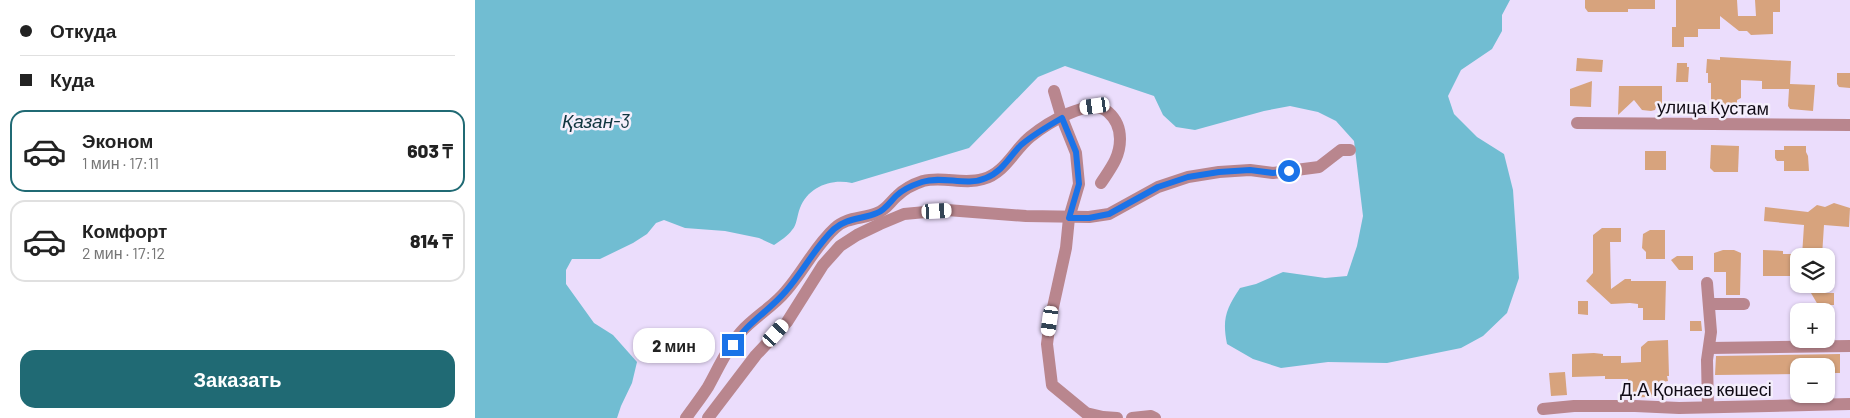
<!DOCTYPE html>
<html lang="ru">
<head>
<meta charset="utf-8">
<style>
  :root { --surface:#fff; --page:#f2f2f2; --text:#222; --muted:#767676; --line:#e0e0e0; --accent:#206a74 }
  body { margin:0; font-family:Barlow,sans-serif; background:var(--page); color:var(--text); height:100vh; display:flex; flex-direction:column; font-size:19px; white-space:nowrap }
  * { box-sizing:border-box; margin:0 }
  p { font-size:16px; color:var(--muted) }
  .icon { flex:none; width:28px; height:28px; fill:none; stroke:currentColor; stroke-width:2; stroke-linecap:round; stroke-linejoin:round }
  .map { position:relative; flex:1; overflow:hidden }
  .panel { display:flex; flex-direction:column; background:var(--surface); width:475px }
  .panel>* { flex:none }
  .top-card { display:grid; align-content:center; height:110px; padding:0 20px; background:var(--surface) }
  .tools { position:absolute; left:1315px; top:248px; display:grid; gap:10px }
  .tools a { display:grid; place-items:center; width:45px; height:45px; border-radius:10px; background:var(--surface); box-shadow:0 1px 4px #0004; font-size:25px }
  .end { position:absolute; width:22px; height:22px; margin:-11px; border:6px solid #1a73e8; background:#fff; box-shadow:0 0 0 2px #fff }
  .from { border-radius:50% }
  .bubble { position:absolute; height:35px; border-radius:15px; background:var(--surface); box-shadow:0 1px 4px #0004; font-size:16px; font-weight:800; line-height:35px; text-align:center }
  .car { position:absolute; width:15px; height:30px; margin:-15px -8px; border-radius:6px; box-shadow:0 0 4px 1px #0007; background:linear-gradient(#fff 24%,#345 0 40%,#fff 0 76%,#345 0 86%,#fff 0) }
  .top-card b { display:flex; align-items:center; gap:18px; height:48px; font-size:19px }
  .top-card b+b { border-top:1px solid var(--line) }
  .top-card i { width:12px; height:12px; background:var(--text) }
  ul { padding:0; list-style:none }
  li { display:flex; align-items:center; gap:15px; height:82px; margin:0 10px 8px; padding:0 10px; border:2px solid var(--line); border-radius:15px }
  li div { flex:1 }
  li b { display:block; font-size:19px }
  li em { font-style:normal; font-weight:800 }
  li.on { border-color:var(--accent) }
  li>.icon { width:45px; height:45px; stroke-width:1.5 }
  .action { display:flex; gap:10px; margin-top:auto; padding:10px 20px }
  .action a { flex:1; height:58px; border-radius:15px; background:var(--accent); color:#fff; font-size:20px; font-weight:800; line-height:58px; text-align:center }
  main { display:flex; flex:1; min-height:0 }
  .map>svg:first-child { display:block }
  .water { fill:#71bdd2 }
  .building { fill:#d7a37d }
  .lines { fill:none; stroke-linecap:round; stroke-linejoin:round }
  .minor { stroke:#b9868e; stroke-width:12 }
  .route { stroke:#1a73e8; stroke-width:6 }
  .labels { text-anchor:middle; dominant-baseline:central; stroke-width:5; stroke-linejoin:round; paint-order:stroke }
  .street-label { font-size:18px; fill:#100b15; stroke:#f4eefb }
  .water-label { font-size:19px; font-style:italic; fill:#10353f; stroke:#f4eefb }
</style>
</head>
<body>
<main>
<section class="panel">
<div class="top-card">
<b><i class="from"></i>Откуда</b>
<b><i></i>Куда</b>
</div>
<ul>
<li class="on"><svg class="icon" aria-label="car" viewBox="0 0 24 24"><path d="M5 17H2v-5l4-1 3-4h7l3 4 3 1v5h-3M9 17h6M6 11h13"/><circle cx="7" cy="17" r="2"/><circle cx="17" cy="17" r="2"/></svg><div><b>Эконом</b><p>1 мин · 17:11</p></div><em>603 ₸</em></li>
<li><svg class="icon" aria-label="car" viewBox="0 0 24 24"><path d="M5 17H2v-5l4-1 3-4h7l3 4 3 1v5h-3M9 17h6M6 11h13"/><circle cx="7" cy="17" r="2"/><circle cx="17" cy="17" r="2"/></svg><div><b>Комфорт</b><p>2 мин · 17:12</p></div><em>814 ₸</em></li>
</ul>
<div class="action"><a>Заказать</a></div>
</section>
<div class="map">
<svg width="1375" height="418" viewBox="0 0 1375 418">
  <rect width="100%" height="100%" fill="#ebddfc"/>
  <path class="water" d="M 0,0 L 1035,0 L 1027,15 L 1027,31 L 1017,49 L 986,70 L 973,96 L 979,114 L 1002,137 L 1029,154 L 1038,190 L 1044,278 L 1032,313 L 1008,336 L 986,348 L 912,363 L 853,362 L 806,368 L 778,359 L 752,344 C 747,319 751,309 765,288 L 781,284 L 808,272 L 850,278 L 872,276 L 882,246 L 888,216 L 879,141 L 861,121 L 843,112 L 815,106 L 789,111 L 720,130 L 701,127 L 688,115 L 679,96 L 590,66 L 563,77 L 494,148 L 377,183 C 356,178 333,187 325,208 C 322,215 322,225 317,230 C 313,236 305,241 299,245 L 284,238 L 250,231 L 210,228 L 189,220 L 181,223 L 172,234 L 158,243 L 125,259 L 97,259 L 91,270 L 91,284 L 119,323 L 138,335 L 162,362 L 157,383 L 146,406 L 142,418 L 0,418 Z"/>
  <g class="building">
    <polygon points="1110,0 1180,0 1180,9 1153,9 1153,12 1113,12 1110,8"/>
    <polygon points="1201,0 1262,0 1263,16 1281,16 1280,0 1305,0 1305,12 1298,12 1298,34 1276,35 1272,31 1264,31 1245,16 1245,29 1223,29 1223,37 1209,37 1209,47 1197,47 1197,27 1201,27"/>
    <polygon points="1245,57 1316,61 1315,84 1340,85 1338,111 1315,109 1313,106 1314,89 1287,89 1287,81 1266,80 1266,98 1262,100 1262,108 1236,108 1236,83 1233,83 1233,73 1231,73 1232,59 1245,60"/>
    <polygon points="1102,58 1128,60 1127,72 1101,71"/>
    <polygon points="1202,63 1212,63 1212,67 1214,67 1213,82 1201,82"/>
    <polygon points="1362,73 1375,73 1375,88 1364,87 1362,84"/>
    <polygon points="1117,81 1116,107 1095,106 1095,89"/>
    <polygon points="1144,86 1187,86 1187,107 1181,107 1180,110 1176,111 1167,110 1159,100 1143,115"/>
    <polygon points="1236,145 1264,146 1263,172 1239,172 1235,168"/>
    <polygon points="1309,146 1331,146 1331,152 1333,156 1334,171 1309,171 1309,161 1302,161 1300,158 1300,150 1309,150"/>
    <rect x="1170" y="151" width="21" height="19"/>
    <polygon points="1359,203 1375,208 1374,227 1349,225 1347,256 1327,256 1329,225 1289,221 1290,207 1333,212 1342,205 1350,207"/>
    <polygon points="1127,228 1146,228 1146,242 1135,242 1136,289 1150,279 1156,279 1156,281 1191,281 1190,320 1168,320 1168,308 1163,308 1163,304 1155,303 1136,304 1111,281 1118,273 1118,235"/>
    <polygon points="1175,230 1190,230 1190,259 1171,259 1171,252 1167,248 1168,234"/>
    <polygon points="1248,250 1259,250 1266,253 1265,295 1251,295 1251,272 1239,272 1239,253"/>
    <polygon points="1288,250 1308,251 1308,254 1323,254 1323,276 1288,276"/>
    <polygon points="1202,256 1218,256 1218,270 1204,270 1196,260"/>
    <polygon points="1336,293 1359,293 1359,305 1343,305"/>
    <polygon points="1103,301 1113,301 1113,315 1103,314"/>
    <polygon points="1215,321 1226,321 1227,331 1215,331"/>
    <polygon points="1193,340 1194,376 1192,376 1193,381 1188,382 1189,396 1154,398 1153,379 1130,379 1130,376 1097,377 1097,354 1119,353 1128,354 1128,356 1146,356 1146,363 1166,362 1166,347 1173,341"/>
    <polygon points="1365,354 1365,373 1351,373 1351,366 1324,366 1324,374 1240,375 1241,356"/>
    <polygon points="1090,372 1092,395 1076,396 1074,373"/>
  </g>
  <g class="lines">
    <g class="minor">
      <polyline points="579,91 587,118 601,153 604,184 594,218 591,248 575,321 572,344 577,385 611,413 628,417 642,418"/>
      <polyline points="1102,123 1375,125"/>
      <polyline points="1232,283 1236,332 1232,360 1233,407"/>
      <polyline points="1235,304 1269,304"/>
      <polyline points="1235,348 1375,346"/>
      <polyline points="1068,409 1099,406 1160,406 1204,408 1375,404"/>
      <path d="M 211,418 C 218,408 226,398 233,387 C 243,369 252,348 266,332 C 279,317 298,307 311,291 C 328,272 340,246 360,228 C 371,217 388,219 402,213 C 411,210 415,202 422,196 C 429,189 439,184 448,181 C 468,176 489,185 508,179 C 530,173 539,150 555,137 C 571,124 615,96 633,112 C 641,119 645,128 645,139 C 645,157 636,168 626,183"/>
      <polyline points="233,418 281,355 312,322 348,265 365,246 382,235 405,224 429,214 472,210 551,216 614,217 634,214 683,187 713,177 744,172 775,170 798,173 844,167 866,150 875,150"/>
      <polyline points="657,418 676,416 680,418"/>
    </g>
  </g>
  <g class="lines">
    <path class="route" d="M 258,345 C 272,323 294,311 311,291 C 328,272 340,247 359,229 C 371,218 388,219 402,213 C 410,210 415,202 421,196 C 428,189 438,185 447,182 C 468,175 491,187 511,178 C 528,171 534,157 546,145 C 559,134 573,126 587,118 L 601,152 L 604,184 L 594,218 L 614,218 L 634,214 L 683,187 L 713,177 L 744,172 L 775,170 L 798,173 L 814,171"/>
  </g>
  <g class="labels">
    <g class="street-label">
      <text transform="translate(1238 107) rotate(1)">улица Кустам</text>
      <text x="1221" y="389">Д.А Қонаев көшесі</text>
    </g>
    <g class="water-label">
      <text x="121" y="120">Қазан-3</text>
    </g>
  </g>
</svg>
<div class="tools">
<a><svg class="icon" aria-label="layers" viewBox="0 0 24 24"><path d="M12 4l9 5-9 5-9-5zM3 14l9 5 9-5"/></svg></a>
<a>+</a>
<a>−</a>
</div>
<i class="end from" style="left:814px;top:171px"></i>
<i class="end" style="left:258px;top:345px"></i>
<div class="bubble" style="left:158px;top:328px;width:82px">2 мин</div>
<i class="car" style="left:620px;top:106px;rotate:262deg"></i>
<i class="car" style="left:462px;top:211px;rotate:87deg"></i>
<i class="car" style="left:575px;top:321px;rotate:188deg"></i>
<i class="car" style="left:301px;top:333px;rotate:42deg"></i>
</div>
</main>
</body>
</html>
